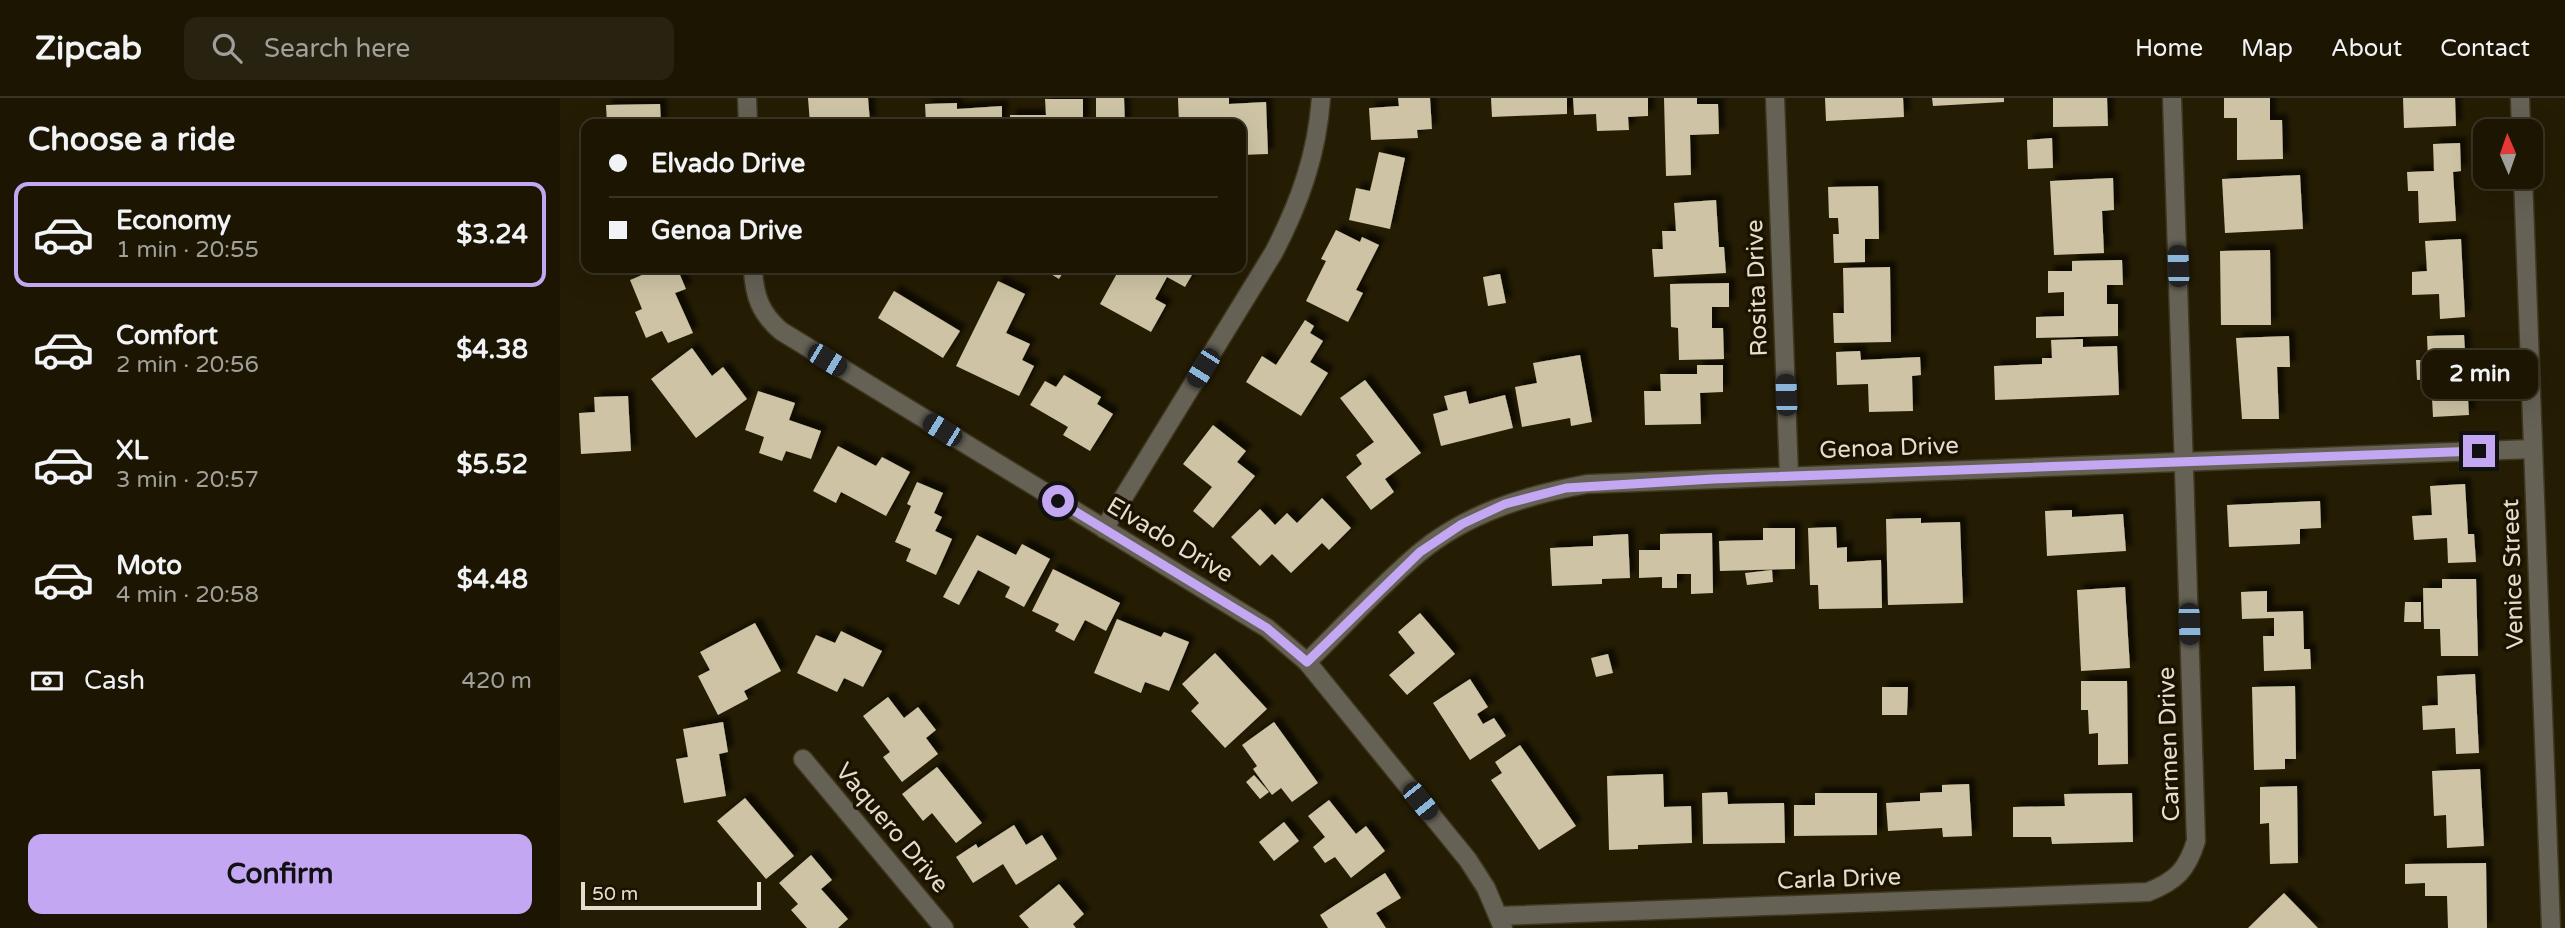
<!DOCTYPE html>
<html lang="en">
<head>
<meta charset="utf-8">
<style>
  :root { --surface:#1b1502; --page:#282211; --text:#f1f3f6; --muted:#a09f99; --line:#393424; --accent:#c3a7f2 }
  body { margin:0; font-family:"Varela Round",sans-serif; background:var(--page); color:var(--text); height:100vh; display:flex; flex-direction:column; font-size:26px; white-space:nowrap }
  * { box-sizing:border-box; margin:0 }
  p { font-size:23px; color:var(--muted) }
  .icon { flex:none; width:38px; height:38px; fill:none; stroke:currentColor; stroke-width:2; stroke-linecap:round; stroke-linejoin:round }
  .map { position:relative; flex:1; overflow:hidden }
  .drawer { display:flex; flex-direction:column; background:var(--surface); width:560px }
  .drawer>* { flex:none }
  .banner { position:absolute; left:21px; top:21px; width:665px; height:154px; border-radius:14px; box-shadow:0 7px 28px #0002,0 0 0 2px var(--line); display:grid; align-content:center; height:154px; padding:0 28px; background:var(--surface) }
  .needle { width:46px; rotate:358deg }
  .controls { position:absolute; left:1913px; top:21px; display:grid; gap:14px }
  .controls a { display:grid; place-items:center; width:70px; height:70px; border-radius:14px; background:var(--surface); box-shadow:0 7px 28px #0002,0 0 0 2px var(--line); font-size:35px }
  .scale { position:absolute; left:21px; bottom:18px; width:180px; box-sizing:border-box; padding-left:7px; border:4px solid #e3dece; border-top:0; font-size:19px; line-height:24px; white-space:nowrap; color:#e3dece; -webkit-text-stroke:5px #1b1300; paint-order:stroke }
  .end { position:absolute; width:32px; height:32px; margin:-16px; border:9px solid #c3a7f2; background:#111; box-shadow:0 0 0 4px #111 }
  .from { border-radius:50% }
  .bubble { position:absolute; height:49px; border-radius:14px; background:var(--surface); box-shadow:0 7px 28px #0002,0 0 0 2px var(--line); font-size:23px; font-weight:700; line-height:49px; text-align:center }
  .car { position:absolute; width:21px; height:42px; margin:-21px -10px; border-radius:9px; box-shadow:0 0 5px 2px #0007; background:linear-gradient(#222 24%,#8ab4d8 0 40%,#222 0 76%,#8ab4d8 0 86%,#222 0) }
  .banner b { display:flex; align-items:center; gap:24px; height:66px; font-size:26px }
  .banner b+b { border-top:2px solid var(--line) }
  .banner i { width:18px; height:18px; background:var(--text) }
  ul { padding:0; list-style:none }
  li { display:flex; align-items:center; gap:21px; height:105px; margin:0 14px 10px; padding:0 14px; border:4px solid transparent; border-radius:14px }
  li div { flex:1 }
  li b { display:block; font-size:26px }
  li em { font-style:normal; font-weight:700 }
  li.active { border-color:var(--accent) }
  li>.icon { width:63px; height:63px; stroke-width:1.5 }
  h2 { padding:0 28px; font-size:32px; line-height:84px }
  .pay { display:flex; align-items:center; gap:18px; height:77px; padding:0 28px; font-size:26px }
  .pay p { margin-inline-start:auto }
  .cta { display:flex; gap:14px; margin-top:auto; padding:14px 28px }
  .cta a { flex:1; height:80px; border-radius:14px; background:var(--accent); color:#111; font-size:28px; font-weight:700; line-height:80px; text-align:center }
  header { display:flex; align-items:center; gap:42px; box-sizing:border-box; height:98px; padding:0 35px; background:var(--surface); border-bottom:2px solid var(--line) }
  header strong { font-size:33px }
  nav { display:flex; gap:38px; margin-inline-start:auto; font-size:24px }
  .search { width:490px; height:63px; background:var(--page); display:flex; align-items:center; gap:18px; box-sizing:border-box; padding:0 24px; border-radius:14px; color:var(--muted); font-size:26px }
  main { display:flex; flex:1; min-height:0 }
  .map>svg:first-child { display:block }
  .building { fill:#cec4a5; filter:url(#shadow) }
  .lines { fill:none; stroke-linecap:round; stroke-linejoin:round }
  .minor-casing { stroke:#3f371f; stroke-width:21 }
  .minor { stroke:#656155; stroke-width:18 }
  .route { stroke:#c3a7f2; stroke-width:9 }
  .labels { text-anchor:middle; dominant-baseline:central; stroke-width:7; stroke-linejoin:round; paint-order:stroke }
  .street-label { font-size:24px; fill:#e3dece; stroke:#1b1300 }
</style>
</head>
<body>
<header>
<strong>Zipcab</strong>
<div class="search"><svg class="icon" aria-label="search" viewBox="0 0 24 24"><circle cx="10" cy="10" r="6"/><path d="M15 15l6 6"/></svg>Search here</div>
<nav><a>Home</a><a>Map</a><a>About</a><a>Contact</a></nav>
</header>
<main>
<section class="drawer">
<h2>Choose a ride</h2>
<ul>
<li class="active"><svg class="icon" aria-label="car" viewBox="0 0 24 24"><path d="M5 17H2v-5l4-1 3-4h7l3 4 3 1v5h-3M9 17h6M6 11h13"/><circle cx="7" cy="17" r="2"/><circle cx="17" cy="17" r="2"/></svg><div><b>Economy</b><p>1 min · 20:55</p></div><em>$3.24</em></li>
<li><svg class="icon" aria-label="car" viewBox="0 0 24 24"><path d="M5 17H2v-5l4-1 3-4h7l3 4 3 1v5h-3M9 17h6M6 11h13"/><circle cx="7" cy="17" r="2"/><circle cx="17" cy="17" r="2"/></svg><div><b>Comfort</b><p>2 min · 20:56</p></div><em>$4.38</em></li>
<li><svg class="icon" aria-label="car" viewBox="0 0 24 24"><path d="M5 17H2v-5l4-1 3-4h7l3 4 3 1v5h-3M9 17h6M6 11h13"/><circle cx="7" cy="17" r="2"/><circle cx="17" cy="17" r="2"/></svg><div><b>XL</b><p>3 min · 20:57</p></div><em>$5.52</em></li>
<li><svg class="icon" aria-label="car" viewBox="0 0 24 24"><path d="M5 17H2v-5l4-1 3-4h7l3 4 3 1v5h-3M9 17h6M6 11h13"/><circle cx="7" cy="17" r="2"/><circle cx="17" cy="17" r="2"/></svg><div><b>Moto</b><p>4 min · 20:58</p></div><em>$4.48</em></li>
</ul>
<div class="pay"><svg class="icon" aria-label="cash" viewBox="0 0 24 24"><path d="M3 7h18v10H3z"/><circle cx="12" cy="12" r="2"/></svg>Cash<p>420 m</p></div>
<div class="cta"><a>Confirm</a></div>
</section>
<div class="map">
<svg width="2005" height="830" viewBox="0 0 2005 830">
  <defs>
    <filter id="shadow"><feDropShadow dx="6" dy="-6" stdDeviation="2" flood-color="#0009"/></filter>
  </defs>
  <rect width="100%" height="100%" fill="#241c03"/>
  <g class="building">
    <polygon points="248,0 308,0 310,24 250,26"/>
    <polygon points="536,0 564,0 565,26 536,26"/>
    <polygon points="618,0 669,0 669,6 706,4 708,56 681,57 681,26 619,26"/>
    <polygon points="838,0 870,0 872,31 857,32 858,40 811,42 809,10 839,8"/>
    <polygon points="931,0 1007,0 1007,16 932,19"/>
    <polygon points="1013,0 1088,0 1088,18 1068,19 1069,32 1037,33 1036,16 1014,17"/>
    <polygon points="1104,0 1137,0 1137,6 1158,6 1159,36 1130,37 1131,77 1106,78"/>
    <polygon points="1265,0 1343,0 1344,19 1266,23"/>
    <polygon points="1372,0 1444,0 1444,4 1373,8"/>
    <polygon points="1493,0 1547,0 1548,28 1493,29"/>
    <polygon points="1664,0 1710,0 1710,22 1722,22 1723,61 1677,62 1677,20 1664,20"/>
    <polygon points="1843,0 1895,0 1896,28 1844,30"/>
    <polygon points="485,1 523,1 523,26 450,26 450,17 486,17"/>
    <polygon points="397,5 397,11 442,8 442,26 366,26 365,6"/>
    <polygon points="100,6 101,26 47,26 46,7"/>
    <polygon points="1492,40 1493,70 1468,71 1467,42"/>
    <polygon points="1900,45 1901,73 1893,74 1896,123 1859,125 1858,93 1848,93 1847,74 1874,73 1873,46"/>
    <polygon points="819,54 845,60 830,131 789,122 796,90 810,93"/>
    <polygon points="1740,77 1743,131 1665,135 1662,81"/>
    <polygon points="1553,80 1554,112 1542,113 1544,155 1494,157 1490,83"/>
    <polygon points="1318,88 1319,141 1305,141 1305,164 1274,165 1273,136 1279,136 1278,120 1269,120 1268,89"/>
    <polygon points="1156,102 1159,149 1164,149 1166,175 1094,179 1092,151 1103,151 1102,133 1116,133 1114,105"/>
    <polygon points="776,132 800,144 802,139 819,147 796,192 803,195 788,224 746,203 766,163 761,161"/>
    <polygon points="1901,141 1905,219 1880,221 1879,196 1852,197 1852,174 1867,173 1865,143"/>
    <polygon points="1710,152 1711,227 1661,227 1660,153"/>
    <polygon points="1562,162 1563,187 1547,187 1547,206 1558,206 1558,238 1476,240 1476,219 1504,218 1504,194 1488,195 1488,173 1512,173 1512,163"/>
    <polygon points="1330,169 1331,244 1274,245 1273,215 1284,215 1283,170"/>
    <polygon points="99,170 117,170 126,191 115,195 133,235 108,245 102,233 86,240 75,214 82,211 70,182"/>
    <polygon points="481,170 506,170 499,181"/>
    <polygon points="560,170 636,170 625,189 607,179 595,201 606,207 591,234 540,206"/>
    <polygon points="940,176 946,205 928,208 923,179"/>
    <polygon points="438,183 465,196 446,235 470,246 462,262 474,268 459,298 396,268"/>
    <polygon points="1169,185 1169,209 1152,209 1152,230 1163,230 1164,261 1119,262 1118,230 1111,229 1110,186"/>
    <polygon points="334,193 400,233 383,260 318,220"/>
    <polygon points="745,222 754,228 750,235 763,243 750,264 768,275 741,318 686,284 702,258 716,267"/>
    <polygon points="1904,237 1909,317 1873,319 1871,281 1857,282 1856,262 1868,262 1867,238"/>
    <polygon points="1729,238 1730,269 1717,269 1719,321 1682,321 1676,240"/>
    <polygon points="1523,241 1523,249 1557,248 1559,297 1435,302 1434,268 1482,266 1482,260 1492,260 1491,242"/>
    <polygon points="132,250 152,278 163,269 187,301 136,340 91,281"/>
    <polygon points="1300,253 1301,262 1360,259 1361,277 1352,278 1353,313 1309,314 1308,286 1277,287 1276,254"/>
    <polygon points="1020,257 1032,324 1011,328 1010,320 962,329 955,289 977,285 973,265"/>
    <polygon points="1137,267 1163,267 1163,294 1140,295 1141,326 1085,327 1084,293 1101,293 1100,276 1137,276"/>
    <polygon points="504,277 541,299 537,306 553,316 530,353 503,337 508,329 470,307 485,283 496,289"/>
    <polygon points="805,282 861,355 825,381 834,394 811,412 786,379 802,366 796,357 814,344 780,300"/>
    <polygon points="198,293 235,305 229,322 261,333 251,361 226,353 222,363 199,355 204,339 185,332"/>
    <polygon points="906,293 909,306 945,297 953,330 881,348 873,316 888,312 884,298"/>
    <polygon points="68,298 71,353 21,356 19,315 35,314 34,299"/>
    <polygon points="653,327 686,353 677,364 695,378 653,430 633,413 652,389 623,366"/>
    <polygon points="278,348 316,368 322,359 350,374 326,418 281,394 276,405 253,393"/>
    <polygon points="357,384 383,395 374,415 382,419 375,433 392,441 376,477 346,463 351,451 335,444 351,408 347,406"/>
    <polygon points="1905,386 1908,436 1914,436 1916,464 1888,465 1887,440 1854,442 1852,418 1872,417 1870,388"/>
    <polygon points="762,400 791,430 769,452 762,445 731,475 712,456 700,468 671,439 700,411 715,427 727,415 737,425"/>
    <polygon points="1760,403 1761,430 1740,431 1740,446 1669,449 1667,407"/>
    <polygon points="1512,412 1512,419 1563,416 1566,453 1487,458 1485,413"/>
    <polygon points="1361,420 1361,425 1400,424 1403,505 1328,507 1326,421"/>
    <polygon points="1276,429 1277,450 1287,449 1287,464 1321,462 1322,510 1259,511 1258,487 1250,487 1248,430"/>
    <polygon points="1203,430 1235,430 1235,471 1160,473 1159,443 1203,442"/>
    <polygon points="1152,435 1153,495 1131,496 1131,476 1117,476 1117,490 1102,490 1102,479 1079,480 1079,452 1100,452 1100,436"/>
    <polygon points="1068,436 1070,480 1042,481 1042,486 992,488 990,450 1033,448 1033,438"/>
    <polygon points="417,437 456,457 462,446 490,461 464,509 445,499 450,489 418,472 399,507 383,499"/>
    <polygon points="493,471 560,505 546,533 525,522 514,543 495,533 499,526 472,513"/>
    <polygon points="1212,472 1213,484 1187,487 1185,475"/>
    <polygon points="1882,481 1916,481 1918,558 1881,558 1880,531 1864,531 1863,490 1882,490"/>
    <polygon points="1565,489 1570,570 1521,573 1517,492"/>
    <polygon points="1707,493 1707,514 1743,513 1744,551 1750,551 1751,571 1704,573 1703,538 1714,538 1714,520 1682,521 1681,494"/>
    <polygon points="1845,504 1861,504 1861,524 1844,524"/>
    <polygon points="860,515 895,556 847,597 829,577 855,555 838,534"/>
    <polygon points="557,521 601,539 604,534 629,544 609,593 585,584 581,595 534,575"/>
    <polygon points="195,525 221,573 184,593 188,601 158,617 138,578 150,572 140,554"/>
    <polygon points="281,533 322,553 303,589 284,580 277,594 237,575 256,537 275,545"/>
    <polygon points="655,555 707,611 665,650 631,613 639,605 622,586"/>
    <polygon points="1048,556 1053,575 1036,579 1031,560"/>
    <polygon points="1915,576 1919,655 1896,656 1895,630 1863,632 1862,608 1878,607 1877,578"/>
    <polygon points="910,581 928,609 917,616 923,626 934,620 946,638 910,662 873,605"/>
    <polygon points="1521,583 1567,583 1568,666 1538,667 1538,635 1529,636 1528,612 1521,612"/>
    <polygon points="1735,588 1736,661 1725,661 1725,671 1694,672 1692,589"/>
    <polygon points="1322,589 1348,589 1347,617 1322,617"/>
    <polygon points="328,599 344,620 358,609 376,632 366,640 378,656 342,684 323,659 330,654 303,618"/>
    <polygon points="163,624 168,654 159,656 166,698 124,705 116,661 128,659 123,631"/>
    <polygon points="714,624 758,685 732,704 721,690 712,697 693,671 697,668 682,647"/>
    <polygon points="960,647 1016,728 979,752 931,682 942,675 935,664"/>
    <polygon points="377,669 422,725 396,745 372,715 363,723 342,696"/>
    <polygon points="1920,671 1924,748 1887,750 1886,717 1874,718 1872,673"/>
    <polygon points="1103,676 1104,709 1131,708 1132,745 1078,747 1078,751 1049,752 1047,678"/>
    <polygon points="694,677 709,694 700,701 686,684"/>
    <polygon points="1409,686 1412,738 1383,739 1382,730 1328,733 1326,705 1360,703 1360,695 1382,694 1382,687"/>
    <polygon points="1737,688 1738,765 1710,766 1709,725 1700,726 1700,689"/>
    <polygon points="1167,694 1168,706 1224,705 1225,745 1143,746 1142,695"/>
    <polygon points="1255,695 1317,695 1317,737 1234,738 1234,707 1255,707"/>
    <polygon points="1572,695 1573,744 1492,746 1491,739 1453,739 1453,709 1505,708 1504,696"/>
    <polygon points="185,700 234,758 206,781 157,723"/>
    <polygon points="769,702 796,736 806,728 825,753 791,780 775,759 765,765 753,749 765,739 748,718"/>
    <polygon points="724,724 739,743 714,763 699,744"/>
    <polygon points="454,727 466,747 482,737 497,761 456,787 443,766 413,785 396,759 416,746 418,750"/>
    <polygon points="251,757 272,782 261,791 288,821 278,830 247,830 231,812 238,806 219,785"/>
    <polygon points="1926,765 1927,830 1888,830 1887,798 1865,798 1865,785 1845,786 1845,766"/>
    <polygon points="825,775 841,800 816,815 826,830 768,830 760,817"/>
    <polygon points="499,786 524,816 513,826 516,830 469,830 459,818"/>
    <polygon points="1724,795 1758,830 1688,830"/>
  </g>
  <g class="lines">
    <defs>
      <g id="minor">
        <polyline points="187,0 188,26"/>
        <polyline points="1215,0 1229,378"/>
        <polyline points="1960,0 1961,33"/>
        <polyline points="1963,79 1991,830"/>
        <path d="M 193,170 C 194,197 200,215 221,233 L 707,530 L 747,564 L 908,762 L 926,790 L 943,830"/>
        <path d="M 544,431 L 714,154 C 740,104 757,56 761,0"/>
        <path d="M 747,564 C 784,528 820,488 859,455 C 907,415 967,397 1027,386 L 1973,351"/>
        <polyline points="243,661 384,830"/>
        <path d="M 939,818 L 1588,794 C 1616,783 1627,772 1636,743 L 1612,0"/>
      </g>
    </defs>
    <use href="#minor" class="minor-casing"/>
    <use href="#minor" class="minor"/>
  </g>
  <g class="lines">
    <polyline class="route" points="498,403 707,530 747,564 860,454 902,426 945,406 1006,390 1153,381 1919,353"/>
  </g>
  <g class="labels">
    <g class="street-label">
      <text transform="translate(1197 190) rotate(-92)">Rosita Drive</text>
      <text transform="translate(1329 350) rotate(-2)">Genoa Drive</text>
      <text transform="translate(610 442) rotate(31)">Elvado Drive</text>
      <text transform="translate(1953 476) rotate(-92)">Venice Street</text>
      <text transform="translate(1609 646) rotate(-92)">Carmen Drive</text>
      <text transform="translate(332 730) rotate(50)">Vaquero Drive</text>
      <text transform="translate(1279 781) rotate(-2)">Carla Drive</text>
    </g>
  </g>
</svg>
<div class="controls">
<a><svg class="needle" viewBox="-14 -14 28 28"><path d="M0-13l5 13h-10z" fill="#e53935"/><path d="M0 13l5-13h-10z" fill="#a09f99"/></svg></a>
</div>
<div class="scale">50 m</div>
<i class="end from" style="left:498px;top:403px"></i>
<i class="end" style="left:1919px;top:353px"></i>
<div class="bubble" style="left:1862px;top:252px;width:116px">2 min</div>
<i class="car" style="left:1618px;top:168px;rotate:358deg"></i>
<i class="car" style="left:267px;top:262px;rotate:121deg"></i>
<i class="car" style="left:643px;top:270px;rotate:212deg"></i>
<i class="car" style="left:1226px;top:297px;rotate:358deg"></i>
<i class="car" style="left:382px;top:332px;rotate:302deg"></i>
<i class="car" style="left:1629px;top:526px;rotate:178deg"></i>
<i class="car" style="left:860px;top:703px;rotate:141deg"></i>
<div class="banner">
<b><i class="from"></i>Elvado Drive</b>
<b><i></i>Genoa Drive</b>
</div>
</div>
</main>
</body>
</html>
